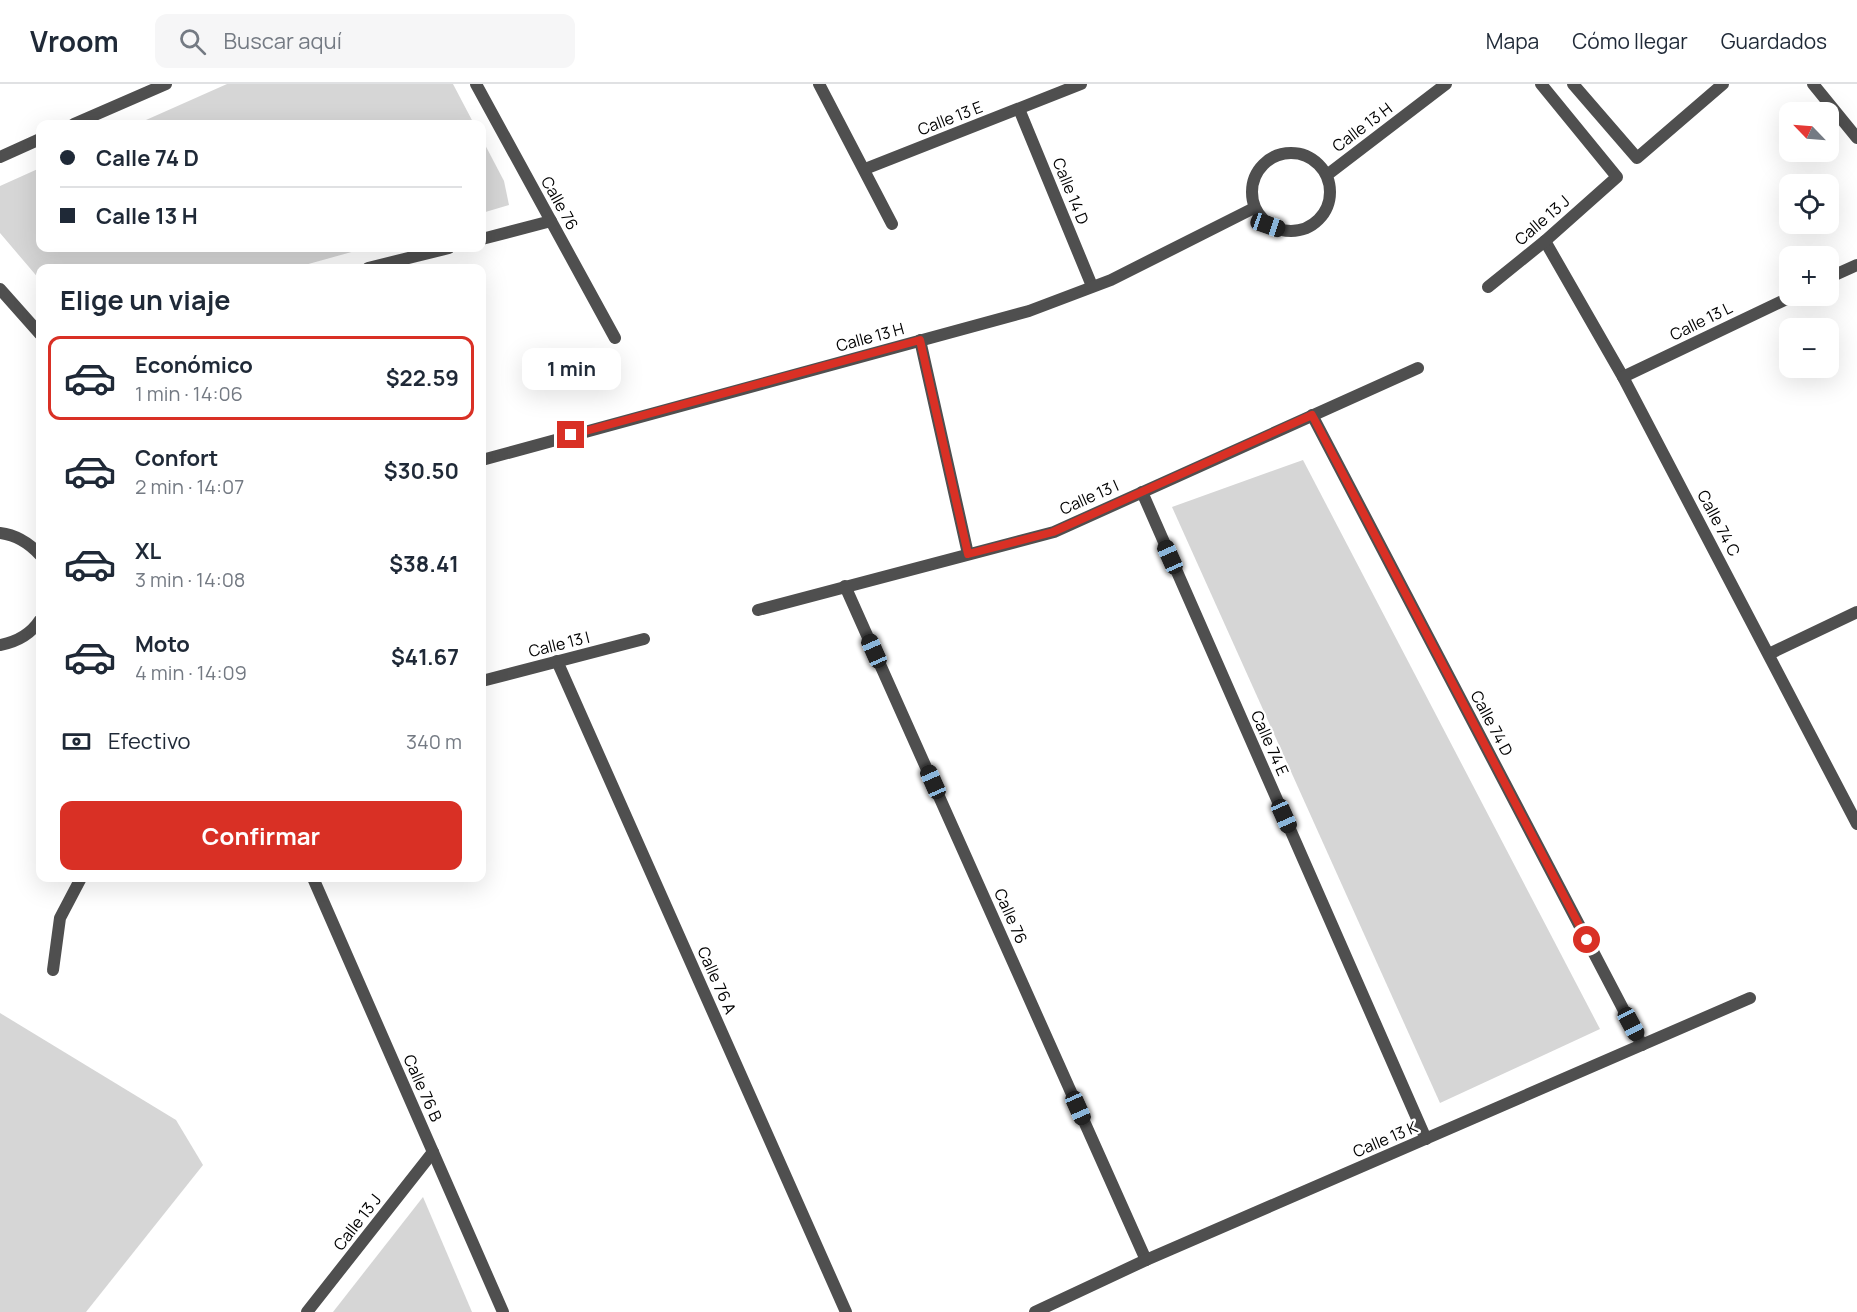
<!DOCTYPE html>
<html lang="es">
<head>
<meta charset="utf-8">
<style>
  :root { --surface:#fff; --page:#f6f6f7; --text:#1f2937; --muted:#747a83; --line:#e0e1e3; --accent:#d93025 }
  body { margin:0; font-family:Manrope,sans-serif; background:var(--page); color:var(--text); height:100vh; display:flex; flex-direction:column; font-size:22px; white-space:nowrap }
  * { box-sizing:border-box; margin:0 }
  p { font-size:20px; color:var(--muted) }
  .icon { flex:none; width:33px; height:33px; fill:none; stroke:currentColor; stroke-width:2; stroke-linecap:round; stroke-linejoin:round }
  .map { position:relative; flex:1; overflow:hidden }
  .details { position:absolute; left:36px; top:180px; width:450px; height:618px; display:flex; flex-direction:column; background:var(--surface); border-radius:12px; box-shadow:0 6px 24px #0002 }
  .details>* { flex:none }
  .hud { position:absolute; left:36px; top:36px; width:450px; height:132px; border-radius:12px; box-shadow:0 6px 24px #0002; display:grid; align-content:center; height:132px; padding:0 24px; background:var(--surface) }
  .needle { width:39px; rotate:295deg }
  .fabs { position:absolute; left:1779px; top:18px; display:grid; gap:12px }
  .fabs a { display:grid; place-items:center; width:60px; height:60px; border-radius:12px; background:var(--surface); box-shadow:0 6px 24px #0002; font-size:30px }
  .end { position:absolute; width:27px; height:27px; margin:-14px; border:8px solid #d93025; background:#fff; box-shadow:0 0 0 3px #fff }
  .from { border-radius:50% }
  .bubble { position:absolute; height:42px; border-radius:12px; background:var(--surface); box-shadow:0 6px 24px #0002; font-size:20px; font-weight:700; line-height:42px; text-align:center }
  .car { position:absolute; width:18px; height:36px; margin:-18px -9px; border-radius:8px; box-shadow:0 0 4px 2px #0007; background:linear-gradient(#222 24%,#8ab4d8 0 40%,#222 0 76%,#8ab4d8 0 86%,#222 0) }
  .hud b { display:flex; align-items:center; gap:21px; height:57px; font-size:22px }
  .hud b+b { border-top:2px solid var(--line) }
  .hud i { width:15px; height:15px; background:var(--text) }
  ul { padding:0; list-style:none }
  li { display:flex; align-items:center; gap:18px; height:84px; margin:0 12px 9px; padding:0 12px; border:3px solid transparent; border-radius:12px }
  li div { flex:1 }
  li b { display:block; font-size:22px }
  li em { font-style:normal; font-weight:700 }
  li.on { border-color:var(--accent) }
  li>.icon { width:54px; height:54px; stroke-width:1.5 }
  h2 { padding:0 24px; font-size:27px; line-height:72px }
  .pay { display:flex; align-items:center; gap:15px; height:66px; padding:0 24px; font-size:22px }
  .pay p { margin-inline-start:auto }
  .action { display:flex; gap:12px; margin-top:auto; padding:12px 24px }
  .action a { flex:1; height:69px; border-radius:12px; background:var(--accent); color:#fff; font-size:24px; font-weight:700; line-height:69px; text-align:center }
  header { display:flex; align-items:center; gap:36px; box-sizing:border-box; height:84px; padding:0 30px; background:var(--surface); border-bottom:2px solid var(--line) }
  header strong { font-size:28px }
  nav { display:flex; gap:33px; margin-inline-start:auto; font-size:21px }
  .search { width:420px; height:54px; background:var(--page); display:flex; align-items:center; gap:15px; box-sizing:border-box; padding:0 21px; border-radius:12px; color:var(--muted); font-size:22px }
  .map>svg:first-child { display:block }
  .green { fill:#d6d6d6 }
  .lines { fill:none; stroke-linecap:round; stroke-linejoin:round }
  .minor { stroke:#4f4f4f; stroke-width:12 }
  .tertiary { stroke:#4f4f4f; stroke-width:12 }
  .route { stroke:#d93025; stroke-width:8 }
  .labels { text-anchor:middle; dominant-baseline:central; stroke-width:4.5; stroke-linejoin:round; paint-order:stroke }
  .street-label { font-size:16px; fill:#000; stroke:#fff }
</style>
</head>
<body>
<header>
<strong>Vroom</strong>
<div class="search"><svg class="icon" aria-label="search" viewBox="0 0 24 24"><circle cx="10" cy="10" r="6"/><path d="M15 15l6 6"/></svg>Buscar aquí</div>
<nav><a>Mapa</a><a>Cómo llegar</a><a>Guardados</a></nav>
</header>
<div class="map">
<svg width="1857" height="1228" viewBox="0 0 1857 1228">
  <rect width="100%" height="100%" fill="#fff"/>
  <g class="green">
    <polygon points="227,0 453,0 474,40 137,40"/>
    <polygon points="482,55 504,97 509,121 482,129"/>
    <polygon points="40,84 40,164 366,164 294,184 40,184 40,196 0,149 0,102"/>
    <polygon points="1303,376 1600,945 1440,1019 1172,423"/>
    <polygon points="0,929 176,1036 203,1081 86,1228 0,1228"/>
    <polygon points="423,1113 472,1228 333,1228"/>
  </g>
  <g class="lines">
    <g class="minor">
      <polyline points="476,0 615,254"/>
      <polyline points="819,0 892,140"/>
      <polyline points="1573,0 1637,74 1723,0"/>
      <polyline points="1813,0 1857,54"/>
      <polyline points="1019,25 1092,202"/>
      <polyline points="74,40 166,0"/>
      <polyline points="0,73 40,55"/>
      <polyline points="865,85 1081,0"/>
      <polyline points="482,155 551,137"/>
      <polyline points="1545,157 1623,293 1857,740"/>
      <polyline points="368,184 449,164"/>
      <polyline points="1828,194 1857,181"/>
      <polyline points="1488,203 1545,157 1617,93 1541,0"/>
      <polyline points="0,205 40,250"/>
      <polyline points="920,256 968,470"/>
      <polyline points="1623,293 1793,212"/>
      <polyline points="1312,331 1642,961"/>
      <polyline points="1142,408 1426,1055"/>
      <polyline points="845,502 1146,1176"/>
      <polyline points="758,526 1054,448 1418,284"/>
      <polyline points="1769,570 1857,528"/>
      <polyline points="557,577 846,1228"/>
      <polyline points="482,597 644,555"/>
      <polyline points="313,794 503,1228"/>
      <polyline points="53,886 60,834 81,794"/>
      <polyline points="307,1228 433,1068"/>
      <polyline points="1035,1228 1146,1176 1750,914"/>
    </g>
    <g class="tertiary">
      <circle cx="1291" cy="108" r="39"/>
      <polyline points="1327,91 1446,0"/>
      <polyline points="482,376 1029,227 1111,196 1254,124"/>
      <path d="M 0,449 C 17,451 29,459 40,471"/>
      <path d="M 0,561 C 16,558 31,550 40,536"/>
    </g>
  </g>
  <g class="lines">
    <polyline class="route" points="571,351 920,256 968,470 1053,448 1312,331 1587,856"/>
  </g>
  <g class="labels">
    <g class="street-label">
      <text transform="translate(950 34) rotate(-21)">Calle 13 E</text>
      <text transform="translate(1362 43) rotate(-37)">Calle 13 H</text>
      <text transform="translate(1071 107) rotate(68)">Calle 14 D</text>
      <text transform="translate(560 119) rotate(61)">Calle 76</text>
      <text transform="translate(1542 136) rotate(-41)">Calle 13 J</text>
      <text transform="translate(1701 237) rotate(-26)">Calle 13 L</text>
      <text transform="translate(870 253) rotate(-15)">Calle 13 H</text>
      <text transform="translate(1089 413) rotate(-24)">Calle 13 I</text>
      <text transform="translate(1719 439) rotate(62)">Calle 74 C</text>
      <text transform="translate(559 560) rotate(-14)">Calle 13 I</text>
      <text transform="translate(1492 639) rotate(62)">Calle 74 D</text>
      <text transform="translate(1270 659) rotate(66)">Calle 74 E</text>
      <text transform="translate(1011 832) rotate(66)">Calle 76</text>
      <text transform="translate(717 896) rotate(66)">Calle 76 A</text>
      <text transform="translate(423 1004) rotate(66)">Calle 76 B</text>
      <text transform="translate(1385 1055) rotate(-23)">Calle 13 K</text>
      <text transform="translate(357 1138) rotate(-52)">Calle 13 J</text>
    </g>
  </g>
</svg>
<div class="fabs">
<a><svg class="needle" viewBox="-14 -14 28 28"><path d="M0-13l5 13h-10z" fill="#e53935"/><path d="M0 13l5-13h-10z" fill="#747a83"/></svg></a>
<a><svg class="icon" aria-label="locate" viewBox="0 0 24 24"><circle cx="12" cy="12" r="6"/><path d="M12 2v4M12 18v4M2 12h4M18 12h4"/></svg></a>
<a>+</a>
<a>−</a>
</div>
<i class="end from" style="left:1587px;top:856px"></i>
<i class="end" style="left:571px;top:351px"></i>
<div class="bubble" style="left:522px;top:264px;width:99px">1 min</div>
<i class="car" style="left:1268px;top:141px;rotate:109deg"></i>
<i class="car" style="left:1170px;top:473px;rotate:336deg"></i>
<i class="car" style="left:874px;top:567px;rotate:336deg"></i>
<i class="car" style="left:933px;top:698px;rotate:336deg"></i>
<i class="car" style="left:1284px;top:732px;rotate:156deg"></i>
<i class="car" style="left:1631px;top:940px;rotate:152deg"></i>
<i class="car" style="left:1078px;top:1024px;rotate:156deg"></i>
<div class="hud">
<b><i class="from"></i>Calle 74 D</b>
<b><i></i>Calle 13 H</b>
</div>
<section class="details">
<h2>Elige un viaje</h2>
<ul>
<li class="on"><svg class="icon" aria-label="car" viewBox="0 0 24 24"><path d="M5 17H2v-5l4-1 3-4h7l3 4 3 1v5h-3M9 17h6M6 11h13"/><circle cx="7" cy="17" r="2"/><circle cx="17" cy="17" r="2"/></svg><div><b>Económico</b><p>1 min · 14:06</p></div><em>$22.59</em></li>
<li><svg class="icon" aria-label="car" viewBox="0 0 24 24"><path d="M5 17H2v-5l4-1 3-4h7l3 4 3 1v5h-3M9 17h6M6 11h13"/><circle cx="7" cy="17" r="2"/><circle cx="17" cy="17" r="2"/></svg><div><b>Confort</b><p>2 min · 14:07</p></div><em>$30.50</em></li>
<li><svg class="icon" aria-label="car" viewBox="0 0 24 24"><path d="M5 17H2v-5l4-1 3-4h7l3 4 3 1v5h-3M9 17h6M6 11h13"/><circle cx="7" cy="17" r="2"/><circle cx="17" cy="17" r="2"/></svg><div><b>XL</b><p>3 min · 14:08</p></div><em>$38.41</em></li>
<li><svg class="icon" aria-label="car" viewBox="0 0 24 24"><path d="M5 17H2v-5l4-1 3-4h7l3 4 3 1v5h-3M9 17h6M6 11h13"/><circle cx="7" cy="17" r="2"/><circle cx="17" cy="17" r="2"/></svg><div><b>Moto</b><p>4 min · 14:09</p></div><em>$41.67</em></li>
</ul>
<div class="pay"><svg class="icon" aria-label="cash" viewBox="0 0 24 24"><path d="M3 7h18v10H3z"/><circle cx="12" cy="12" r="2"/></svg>Efectivo<p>340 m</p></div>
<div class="action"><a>Confirmar</a></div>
</section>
</div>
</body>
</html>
